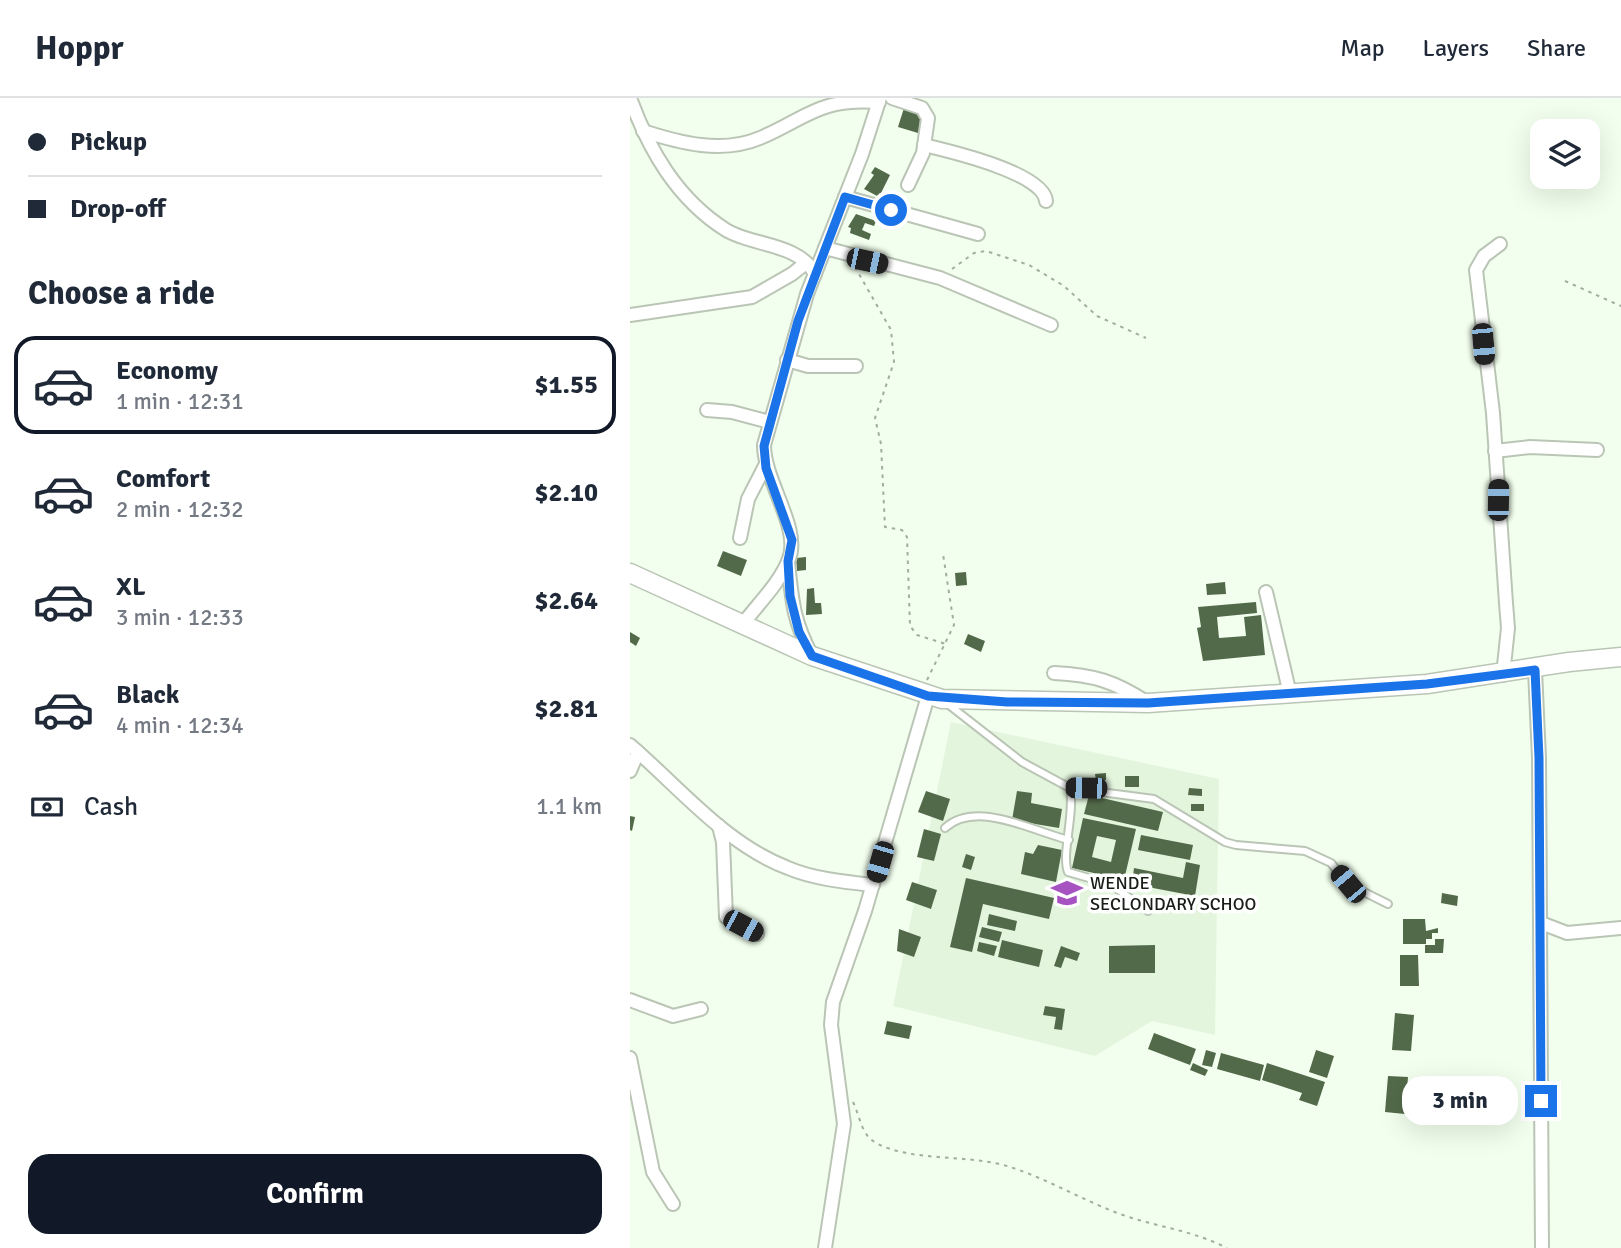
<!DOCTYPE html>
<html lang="en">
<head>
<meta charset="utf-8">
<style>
  :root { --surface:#fff; --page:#f6f6f7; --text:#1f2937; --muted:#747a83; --line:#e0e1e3; --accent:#111827 }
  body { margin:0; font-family:Signika,sans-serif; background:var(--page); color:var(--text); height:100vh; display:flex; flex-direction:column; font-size:26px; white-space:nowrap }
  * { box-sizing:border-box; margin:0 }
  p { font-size:23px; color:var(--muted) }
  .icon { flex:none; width:38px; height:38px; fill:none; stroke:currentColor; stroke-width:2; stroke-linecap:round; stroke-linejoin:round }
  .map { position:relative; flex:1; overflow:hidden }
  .sheet { display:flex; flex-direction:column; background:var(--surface); width:630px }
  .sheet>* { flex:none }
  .hud { display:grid; align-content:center; height:154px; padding:0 28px; background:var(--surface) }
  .buttons { position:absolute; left:900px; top:21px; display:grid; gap:14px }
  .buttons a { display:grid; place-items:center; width:70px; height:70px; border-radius:14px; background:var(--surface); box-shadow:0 7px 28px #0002; font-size:35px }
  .end { position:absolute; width:32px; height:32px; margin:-16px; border:9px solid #1a73e8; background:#fff; box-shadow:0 0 0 4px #fff }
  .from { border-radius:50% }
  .bubble { position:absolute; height:49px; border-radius:21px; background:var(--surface); box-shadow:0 7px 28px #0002; font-size:23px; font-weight:700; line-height:49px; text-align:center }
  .car { position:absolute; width:21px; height:42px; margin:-21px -10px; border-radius:9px; box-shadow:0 0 5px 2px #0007; background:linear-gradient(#222 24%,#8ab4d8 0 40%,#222 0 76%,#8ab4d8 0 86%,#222 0) }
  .hud b { display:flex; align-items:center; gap:24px; height:66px; font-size:26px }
  .hud b+b { border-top:2px solid var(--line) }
  .hud i { width:18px; height:18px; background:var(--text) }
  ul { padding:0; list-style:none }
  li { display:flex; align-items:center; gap:21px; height:98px; margin:0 14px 10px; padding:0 14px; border:4px solid transparent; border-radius:21px }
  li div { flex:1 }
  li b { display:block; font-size:26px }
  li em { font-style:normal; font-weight:700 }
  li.selected { border-color:var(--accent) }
  li>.icon { width:63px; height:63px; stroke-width:1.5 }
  h2 { padding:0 28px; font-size:32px; line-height:84px }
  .pay { display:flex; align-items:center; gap:18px; height:77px; padding:0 28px; font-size:26px }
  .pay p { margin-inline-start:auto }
  .cta { display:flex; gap:14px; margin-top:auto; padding:14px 28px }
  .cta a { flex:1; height:80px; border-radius:21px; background:var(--accent); color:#fff; font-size:28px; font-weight:700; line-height:80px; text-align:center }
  header { display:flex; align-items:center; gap:42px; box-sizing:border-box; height:98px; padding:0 35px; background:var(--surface); border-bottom:2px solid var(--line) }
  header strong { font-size:33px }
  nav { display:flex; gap:38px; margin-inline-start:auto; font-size:24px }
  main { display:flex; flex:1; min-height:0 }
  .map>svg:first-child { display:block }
  .built { fill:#e4f5de }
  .building { fill:#536a4a; fill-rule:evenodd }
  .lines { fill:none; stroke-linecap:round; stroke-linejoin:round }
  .lane-casing { stroke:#bac5b5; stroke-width:10 }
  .street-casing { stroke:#bac5b5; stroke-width:16 }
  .secondary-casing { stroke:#bac5b5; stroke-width:21 }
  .path { stroke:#a2ac9f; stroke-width:2; stroke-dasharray:3.5 5; stroke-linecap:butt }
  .lane { stroke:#fff; stroke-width:6 }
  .street { stroke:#fff; stroke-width:12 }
  .secondary { stroke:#fff; stroke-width:18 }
  .route { stroke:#1a73e8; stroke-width:9 }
  .labels { text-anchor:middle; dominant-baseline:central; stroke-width:7; stroke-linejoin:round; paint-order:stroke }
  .poi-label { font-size:18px; fill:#181d17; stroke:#fff; text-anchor:start }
</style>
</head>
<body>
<header>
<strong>Hoppr</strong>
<nav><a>Map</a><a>Layers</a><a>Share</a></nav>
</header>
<main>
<section class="sheet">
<div class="hud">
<b><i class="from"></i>Pickup</b>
<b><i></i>Drop-off</b>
</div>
<h2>Choose a ride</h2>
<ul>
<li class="selected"><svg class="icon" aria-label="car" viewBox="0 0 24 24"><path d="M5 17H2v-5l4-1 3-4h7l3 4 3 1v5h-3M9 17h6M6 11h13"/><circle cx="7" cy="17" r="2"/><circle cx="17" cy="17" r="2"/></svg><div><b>Economy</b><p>1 min · 12:31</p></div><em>$1.55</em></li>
<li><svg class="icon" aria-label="car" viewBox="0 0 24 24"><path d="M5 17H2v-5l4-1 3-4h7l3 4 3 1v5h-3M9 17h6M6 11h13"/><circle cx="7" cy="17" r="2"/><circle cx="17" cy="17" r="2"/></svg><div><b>Comfort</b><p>2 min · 12:32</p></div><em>$2.10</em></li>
<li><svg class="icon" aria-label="car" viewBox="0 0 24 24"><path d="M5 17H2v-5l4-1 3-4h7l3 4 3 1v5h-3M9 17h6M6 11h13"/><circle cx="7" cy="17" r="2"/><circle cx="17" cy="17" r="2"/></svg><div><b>XL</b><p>3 min · 12:33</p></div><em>$2.64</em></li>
<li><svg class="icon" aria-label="car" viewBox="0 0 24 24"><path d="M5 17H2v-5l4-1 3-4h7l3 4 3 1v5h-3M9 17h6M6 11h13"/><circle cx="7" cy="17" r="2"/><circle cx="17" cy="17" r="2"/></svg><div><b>Black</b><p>4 min · 12:34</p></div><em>$2.81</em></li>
</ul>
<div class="pay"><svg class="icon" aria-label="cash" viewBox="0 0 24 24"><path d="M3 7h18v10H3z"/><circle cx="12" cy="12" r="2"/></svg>Cash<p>1.1 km</p></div>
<div class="cta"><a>Confirm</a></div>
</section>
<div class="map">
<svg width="991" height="1150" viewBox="0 0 991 1150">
  <rect width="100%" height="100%" fill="#f2ffee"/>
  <polygon class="built" points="321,624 589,681 585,937 522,923 465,958 263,908"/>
  <g class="building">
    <polygon points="274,10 294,16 288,35 268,29"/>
    <polygon points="245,69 260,77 249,99 234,91 244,77 241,75"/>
    <polygon points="226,116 246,123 244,128 235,125 232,132 241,136 239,142 220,135 221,130 218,129"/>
    <polygon points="93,453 117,462 111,478 87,468"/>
    <polygon points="176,459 176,472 167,473 166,460"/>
    <polygon points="336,474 337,487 326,488 325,475"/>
    <polygon points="595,484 596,496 577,497 576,486"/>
    <polygon points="184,490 185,505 191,505 192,516 176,517 177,491"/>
    <polygon points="626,504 627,515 587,519 589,540 616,538 614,519 631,517 635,557 573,563 567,530 571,529 568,509"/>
    <polygon points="0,534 10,540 6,548 0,544"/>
    <polygon points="338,536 355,543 351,554 334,546"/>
    <polygon points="476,675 476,682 466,683 465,676"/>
    <rect x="495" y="678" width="14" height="11"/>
    <polygon points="559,690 572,691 572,698 558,697"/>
    <polygon points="296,693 320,701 313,723 288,714"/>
    <polygon points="387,693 402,695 401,705 432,711 429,730 382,722"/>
    <polygon points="459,697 533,714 528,733 454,716"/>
    <rect x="561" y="706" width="13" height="7"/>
    <polygon points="0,718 5,719 2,733 0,732"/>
    <path d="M 453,720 L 506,731 L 494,782 L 442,770 ZM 467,738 L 486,742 L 481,764 L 462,759 Z"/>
    <polygon points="294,731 311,736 304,763 287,759"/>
    <polygon points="511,737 563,747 560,762 508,752"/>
    <polygon points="408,747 432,752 426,784 391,776 395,754 403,756"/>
    <polygon points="336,756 345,759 341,772 332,769"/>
    <polygon points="556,764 570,767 565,798 502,786 504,770 553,780"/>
    <polygon points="336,780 424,800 419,821 353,806 342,854 320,849"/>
    <polygon points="282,784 307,792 301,811 276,802"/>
    <polygon points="812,795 828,798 827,808 811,805"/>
    <polygon points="359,816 387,823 385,833 357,827"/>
    <polygon points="773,821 795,821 796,833 808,830 808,835 802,835 802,841 796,841 796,846 773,846"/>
    <polygon points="352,829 372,834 369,844 349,839"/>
    <polygon points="269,831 291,839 284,859 267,853"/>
    <polygon points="805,841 814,841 813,855 795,855 795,847 805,847"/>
    <polygon points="372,842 413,852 409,869 368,859"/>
    <polygon points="349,844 367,848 364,858 347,853"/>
    <polygon points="525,847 525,875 479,875 479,848"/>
    <polygon points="431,848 450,855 447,863 435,859 431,870 424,868"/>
    <polygon points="770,857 788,857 789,888 770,888"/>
    <polygon points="415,908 435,911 432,932 424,931 426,919 413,917"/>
    <polygon points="765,915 784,917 781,953 762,952"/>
    <polygon points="257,923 282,928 279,941 254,936"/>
    <polygon points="524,935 566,951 560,967 518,951"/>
    <polygon points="576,952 586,955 582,969 572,967"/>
    <polygon points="686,952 704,958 697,980 679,974"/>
    <polygon points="591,955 634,967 630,983 587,971"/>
    <polygon points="563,965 578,972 575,978 560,972"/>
    <polygon points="637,965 695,984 687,1008 669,1002 672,995 632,982"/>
    <polygon points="758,978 778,979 775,1016 755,1014"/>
  </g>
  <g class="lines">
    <defs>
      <g id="lane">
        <path d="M 319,607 L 392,664 L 440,690 C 445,715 431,757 438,774 L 480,786 L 518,813"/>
        <polyline points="440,690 524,701 595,744 606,747 675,753 701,765 718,786 758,806"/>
        <path d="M 315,730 C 347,701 404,734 439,742"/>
      </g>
      <g id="street">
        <path d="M 0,0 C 19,52 47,101 96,132 C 122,148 169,145 185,176"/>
        <polyline points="262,0 292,10 298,20 293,55 278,87"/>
        <path d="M 13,33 C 50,45 92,56 130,40 C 177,20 188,0 249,4"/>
        <path d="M 294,47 C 319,53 414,75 416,103"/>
        <polyline points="215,99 348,136"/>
        <polyline points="870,146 854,158 846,172 863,315 876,505 878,530 873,577"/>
        <polyline points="195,150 310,180 421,227"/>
        <polyline points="0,217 122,199 162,176 176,165"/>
        <polyline points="157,262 178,268 226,268"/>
        <polyline points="77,312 102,314 140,324"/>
        <polyline points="865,353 900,349 967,352"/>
        <polyline points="110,440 118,401 136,366"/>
        <path d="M 158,464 C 162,502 163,523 182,558"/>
        <polyline points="636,494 660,596"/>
        <path d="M 112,527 C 127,507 150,485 159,461 C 171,430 134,383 134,347 L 177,196 L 232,56 L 250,0"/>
        <polyline points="905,572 909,660 912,1150"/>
        <path d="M 424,575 C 464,577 484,583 518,605"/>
        <path d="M 0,647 C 49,689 95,746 158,770 C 184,781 215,784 243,787"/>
        <polyline points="0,673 8,654"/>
        <polyline points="89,728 93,744 96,819 127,836"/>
        <polyline points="911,825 937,835 991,830"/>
        <polyline points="0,902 43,918 71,911"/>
        <polyline points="0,960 23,1074 43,1106"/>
        <polyline points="195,1150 214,1026 201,927 203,904 235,813 298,598"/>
      </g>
      <polyline id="secondary" points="0,475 182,558 312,601 518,605 797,586 939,564 991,559"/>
    </defs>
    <use href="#lane" class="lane-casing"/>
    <use href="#street" class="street-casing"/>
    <use href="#secondary" class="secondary-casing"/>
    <g class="path">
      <polyline points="225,169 261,232 264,264 245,320 251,346 255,429 272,432 277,439 280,528 287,537 316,546"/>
      <polyline points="322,171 344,155 356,153 399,167 434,188 467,218 516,240"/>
      <polyline points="935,183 991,208"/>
      <polyline points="297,582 324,527 313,456"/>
      <path d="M 223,1004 C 230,1018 231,1037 246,1045 C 282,1064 336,1056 377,1068 C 416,1080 452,1102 490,1116 C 526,1129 562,1132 597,1150"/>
    </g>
    <use href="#lane" class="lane"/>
    <use href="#street" class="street"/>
    <use href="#secondary" class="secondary"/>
  </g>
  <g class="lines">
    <polyline class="route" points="261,112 215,99 168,223 134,348 136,370 162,442 158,463 160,498 169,534 182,558 298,598 377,604 518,605 797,586 905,572 909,660 911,1003"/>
  </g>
  <defs>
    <symbol id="school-bare" viewBox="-9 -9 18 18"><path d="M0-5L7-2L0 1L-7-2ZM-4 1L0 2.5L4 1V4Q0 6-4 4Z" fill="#a652c1" stroke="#fff" stroke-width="2.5" paint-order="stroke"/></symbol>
  </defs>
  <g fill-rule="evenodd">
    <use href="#school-bare" x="415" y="773" width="44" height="44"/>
  </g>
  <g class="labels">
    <g class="poi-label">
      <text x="460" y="785">WENDE<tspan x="460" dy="21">SECLONDARY SCHOO</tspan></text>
    </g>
  </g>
</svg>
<div class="buttons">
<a><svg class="icon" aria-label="layers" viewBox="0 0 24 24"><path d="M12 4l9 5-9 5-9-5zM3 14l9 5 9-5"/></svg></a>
</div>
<i class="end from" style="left:261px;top:112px"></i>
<i class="end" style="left:911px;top:1003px"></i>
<div class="bubble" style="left:772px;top:978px;width:116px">3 min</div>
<i class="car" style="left:237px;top:163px;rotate:102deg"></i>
<i class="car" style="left:853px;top:246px;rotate:175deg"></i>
<i class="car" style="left:868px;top:402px;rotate:1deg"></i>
<i class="car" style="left:456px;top:690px;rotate:271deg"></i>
<i class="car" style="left:250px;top:764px;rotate:196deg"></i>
<i class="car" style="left:718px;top:786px;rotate:320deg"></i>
<i class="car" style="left:113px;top:828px;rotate:118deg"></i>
</div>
</main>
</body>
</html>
